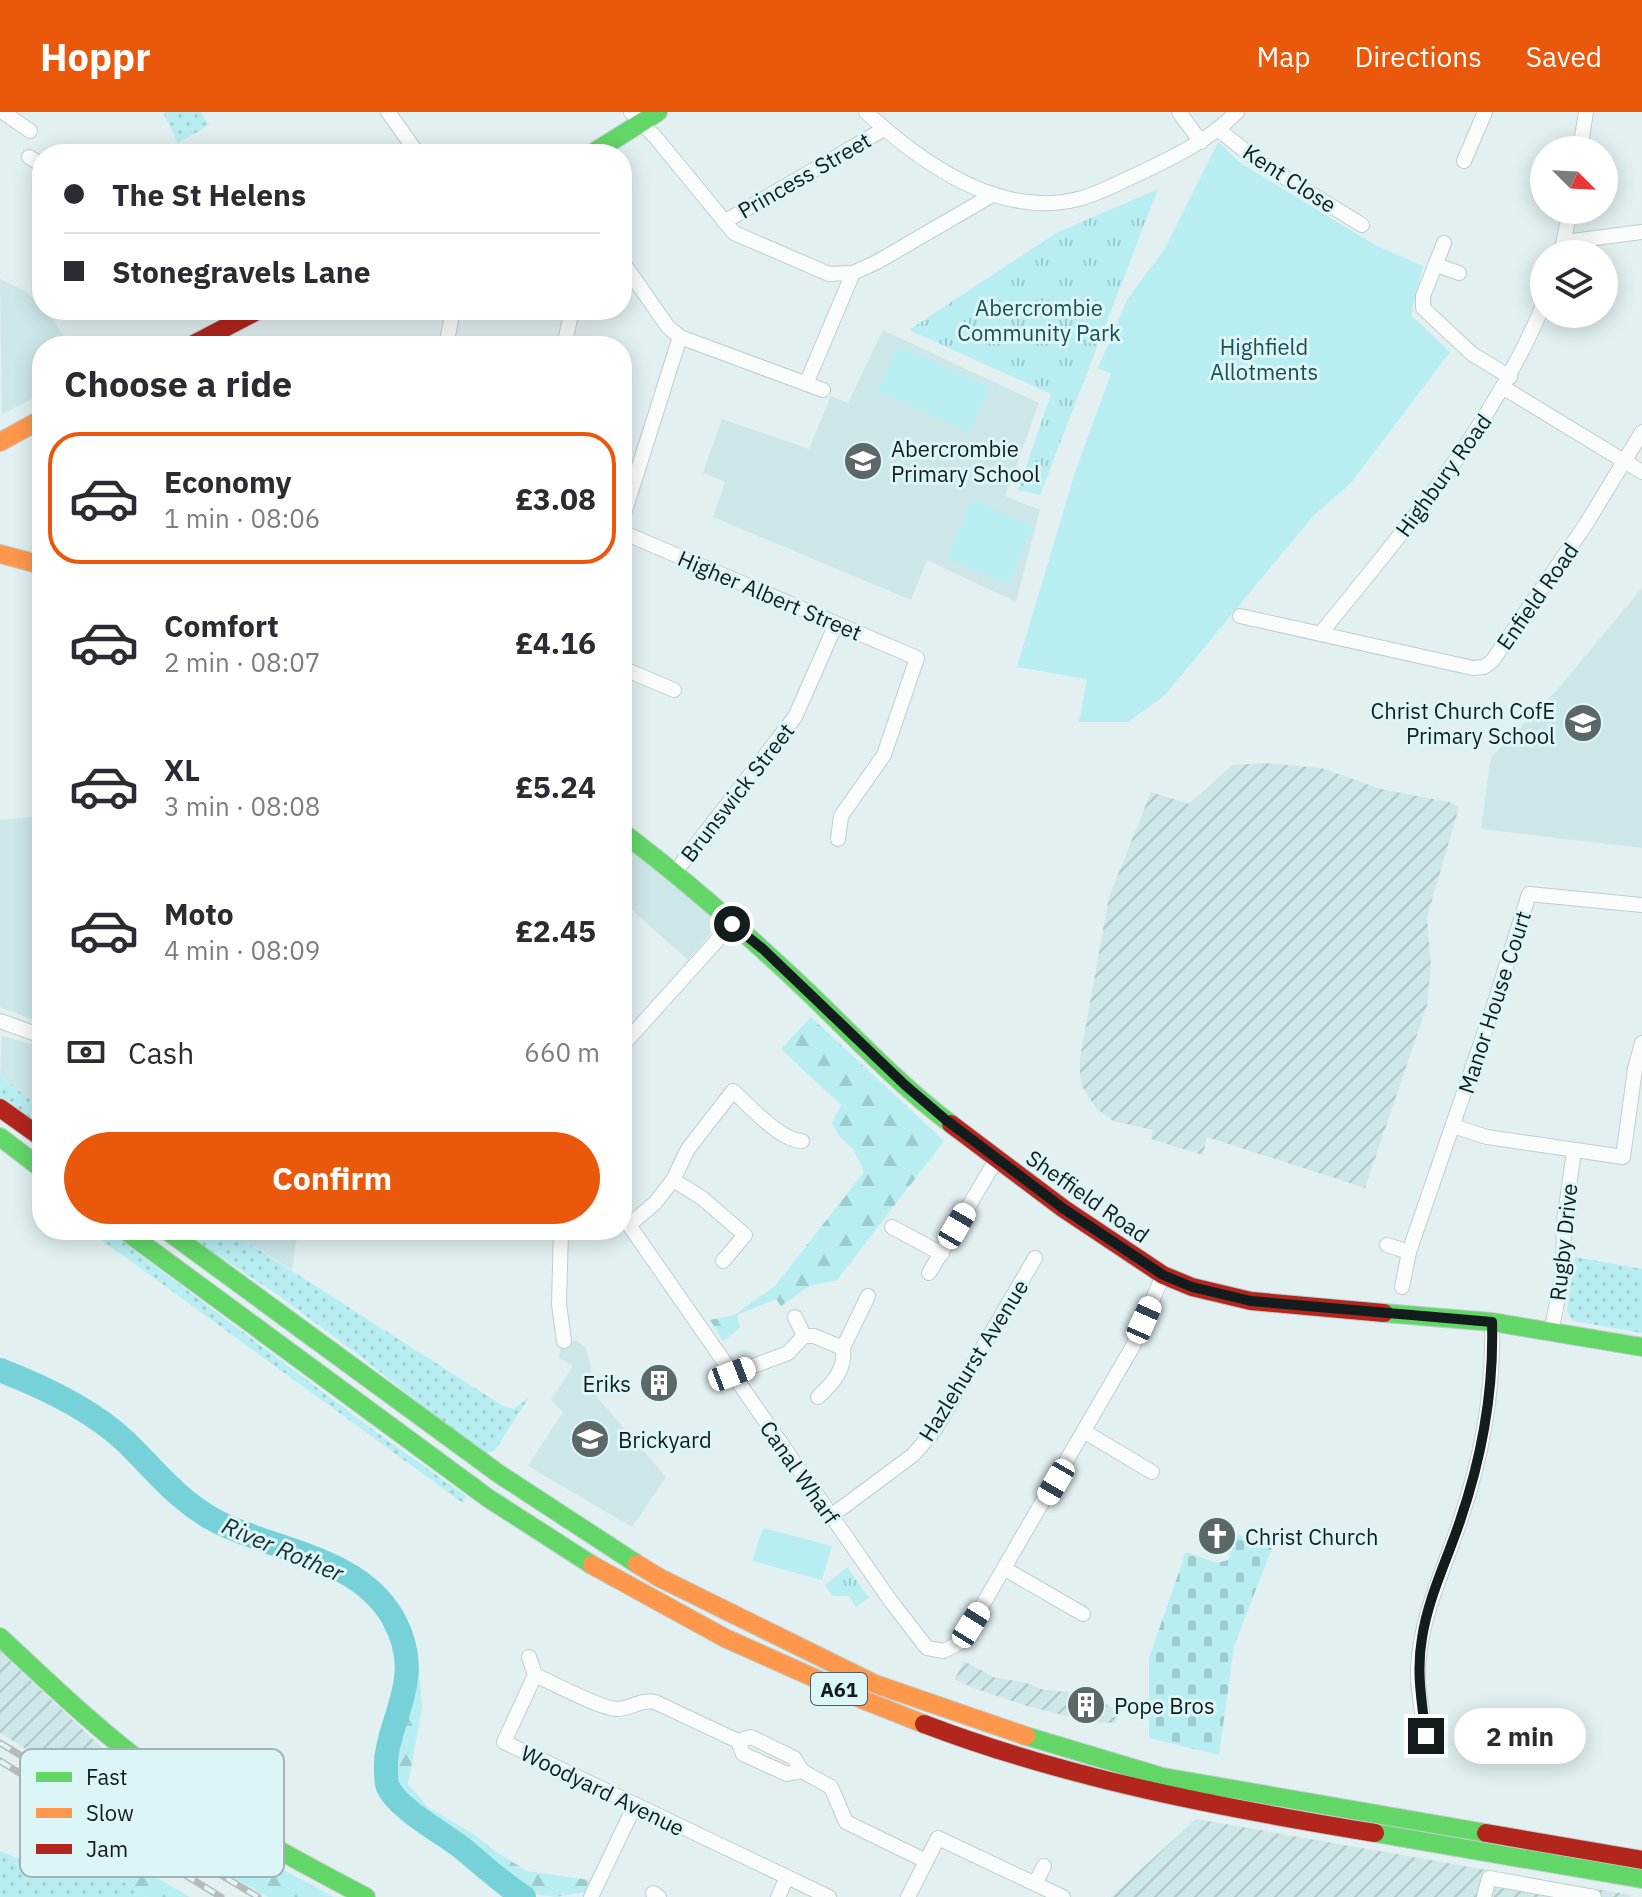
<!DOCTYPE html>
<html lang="en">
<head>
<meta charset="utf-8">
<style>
  :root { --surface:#fff; --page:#f2f2f3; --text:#2b2b33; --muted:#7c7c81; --line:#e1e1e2; --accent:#ea580c }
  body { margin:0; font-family:"IBM Plex Sans",sans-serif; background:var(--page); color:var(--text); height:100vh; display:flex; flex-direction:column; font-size:30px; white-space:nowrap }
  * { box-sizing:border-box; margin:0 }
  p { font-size:26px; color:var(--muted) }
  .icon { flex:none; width:44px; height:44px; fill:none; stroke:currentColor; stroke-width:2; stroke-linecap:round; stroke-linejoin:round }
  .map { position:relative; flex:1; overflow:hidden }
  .details { position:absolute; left:32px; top:224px; width:600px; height:904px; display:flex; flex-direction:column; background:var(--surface); border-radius:32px; box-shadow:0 4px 20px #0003 }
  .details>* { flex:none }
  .top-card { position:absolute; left:32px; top:32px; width:600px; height:176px; border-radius:32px; box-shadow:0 4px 20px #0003; display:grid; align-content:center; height:176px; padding:0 32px; background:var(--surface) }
  .needle { width:52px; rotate:114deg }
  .buttons { position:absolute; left:1530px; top:24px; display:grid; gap:16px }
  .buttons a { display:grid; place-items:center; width:88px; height:88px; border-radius:50%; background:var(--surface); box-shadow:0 4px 20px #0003; font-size:40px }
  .end { position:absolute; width:36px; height:36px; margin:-18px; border:10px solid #141d1e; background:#fff; box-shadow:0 0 0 4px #fff }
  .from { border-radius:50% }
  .bubble { position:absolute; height:56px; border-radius:28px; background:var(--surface); box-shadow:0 4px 20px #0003; font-size:26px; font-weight:700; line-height:56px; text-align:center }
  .car { position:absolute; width:24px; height:48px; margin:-24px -12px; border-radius:10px; box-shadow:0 0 6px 2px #0007; background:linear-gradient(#fff 24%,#345 0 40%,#fff 0 76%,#345 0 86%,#fff 0) }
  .top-card b { display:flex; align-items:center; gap:28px; height:76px; font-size:30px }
  .top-card b+b { border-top:2px solid var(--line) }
  .top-card i { width:20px; height:20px; background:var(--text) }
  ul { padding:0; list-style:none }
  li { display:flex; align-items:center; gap:24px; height:132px; margin:0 16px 12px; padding:0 16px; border:4px solid transparent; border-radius:32px }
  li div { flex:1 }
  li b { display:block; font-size:30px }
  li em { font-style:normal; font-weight:700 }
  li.current { border-color:var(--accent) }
  li>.icon { width:72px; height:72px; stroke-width:1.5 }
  h2 { padding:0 32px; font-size:36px; line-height:96px }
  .pay { display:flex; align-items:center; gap:20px; height:88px; padding:0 32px; font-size:30px }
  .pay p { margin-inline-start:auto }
  .primary-button { display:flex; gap:16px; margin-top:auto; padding:16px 32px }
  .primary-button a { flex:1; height:92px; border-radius:48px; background:var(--accent); color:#fff; font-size:32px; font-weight:700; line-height:92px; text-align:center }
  header { display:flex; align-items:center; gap:48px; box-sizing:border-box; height:112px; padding:0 40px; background:var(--accent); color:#fff }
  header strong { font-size:38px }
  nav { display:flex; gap:44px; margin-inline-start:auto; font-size:28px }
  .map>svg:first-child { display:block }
  .built { fill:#cde7e9 }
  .industrial { fill:url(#industrial-furrows) }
  .grass { fill:url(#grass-dots) }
  .forest { fill:url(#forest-firs) }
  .cemetery { fill:url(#cemetery-stones) }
  .park { fill:url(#park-tufts) }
  .garden { fill:#b8eef2 }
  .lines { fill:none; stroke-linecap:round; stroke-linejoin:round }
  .river { stroke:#76d1d8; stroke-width:24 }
  .street-casing { stroke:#c2cdcd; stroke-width:16 }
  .fast-casing { stroke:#c2cdcd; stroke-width:20 }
  .slow-casing { stroke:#c2cdcd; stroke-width:20 }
  .jam-casing { stroke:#c2cdcd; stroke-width:20 }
  .street { stroke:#fbfdfd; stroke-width:14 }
  .fast { stroke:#63d668; stroke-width:18 }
  .slow { stroke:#ff974d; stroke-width:18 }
  .jam { stroke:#b3261e; stroke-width:18 }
  .rail-casing { stroke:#b7baba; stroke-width:7 }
  .rail { stroke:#dcf5f7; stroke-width:4; stroke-dasharray:12; stroke-linecap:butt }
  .route { stroke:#141d1e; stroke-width:10 }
  .labels { text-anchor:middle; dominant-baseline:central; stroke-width:6; stroke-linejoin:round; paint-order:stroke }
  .shield { fill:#dcf5f7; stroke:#505e5f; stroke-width:2 }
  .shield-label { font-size:20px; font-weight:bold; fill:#141d1e }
  .street-label { font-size:22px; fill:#141d1e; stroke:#dcf5f7 }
  .park-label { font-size:22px; fill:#1a4f53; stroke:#dcf5f7 }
  .poi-label { font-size:22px; fill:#141d1e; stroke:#dcf5f7; text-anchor:start }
  .water-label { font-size:24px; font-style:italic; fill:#1a3032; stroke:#dcf5f7 }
  .key { fill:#dcf5f7; stroke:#a0b4b6; stroke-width:2 }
  .key-label { font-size:22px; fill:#141d1e }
</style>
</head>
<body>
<header>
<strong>Hoppr</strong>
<nav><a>Map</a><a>Directions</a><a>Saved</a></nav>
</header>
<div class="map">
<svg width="1642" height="1785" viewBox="0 0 1642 1785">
  <defs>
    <pattern id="industrial-furrows" width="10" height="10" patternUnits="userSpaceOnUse" patternTransform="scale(2)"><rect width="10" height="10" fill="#cde7e9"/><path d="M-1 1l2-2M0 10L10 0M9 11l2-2" fill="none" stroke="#afc6c7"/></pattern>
    <pattern id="grass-dots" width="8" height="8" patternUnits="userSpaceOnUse" patternTransform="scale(2)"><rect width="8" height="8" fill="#b8eef2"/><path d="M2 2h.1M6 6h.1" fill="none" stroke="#9dcccf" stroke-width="1.8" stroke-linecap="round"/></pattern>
    <pattern id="forest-firs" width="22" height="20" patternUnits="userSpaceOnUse" patternTransform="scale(2)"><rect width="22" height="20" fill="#b8eef2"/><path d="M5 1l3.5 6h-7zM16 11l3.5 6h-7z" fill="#9dcccf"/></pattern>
    <pattern id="cemetery-stones" width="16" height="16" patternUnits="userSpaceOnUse" patternTransform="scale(2)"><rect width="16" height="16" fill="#b8eef2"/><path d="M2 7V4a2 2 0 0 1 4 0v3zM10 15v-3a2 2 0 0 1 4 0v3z" fill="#9dcccf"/></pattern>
    <pattern id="park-tufts" width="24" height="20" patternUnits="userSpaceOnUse" patternTransform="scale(2)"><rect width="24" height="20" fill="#b8eef2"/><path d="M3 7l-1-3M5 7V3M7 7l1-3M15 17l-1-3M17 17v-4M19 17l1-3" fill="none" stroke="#9dcccf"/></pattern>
  </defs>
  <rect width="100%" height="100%" fill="#e2f0f1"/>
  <g class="built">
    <polygon points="0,167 25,179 47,200 70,234 42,234 42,282 2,302"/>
    <polygon points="883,218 1039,291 1005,384 1040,398 1016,490 927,448 911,488 713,405 725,370 703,361 722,307 809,337 831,284 848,291"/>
    <polygon points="1642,476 1642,736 1481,717 1491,645 1557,578"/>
    <polygon points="42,704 42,911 0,895 0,708"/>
    <polygon points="622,726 718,807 718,813 688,848 622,789"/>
    <polygon points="2,924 42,935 42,997 0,964"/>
    <polygon points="228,1118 298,1118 292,1158"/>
    <polygon points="576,1228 586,1236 597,1285 666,1365 632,1415 528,1354 563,1300 551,1288 573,1254 559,1246 561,1235"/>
  </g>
  <g class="industrial">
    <polygon points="1265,651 1321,656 1381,677 1449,690 1459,695 1427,805 1431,855 1427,893 1365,1076 1207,1025 1203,1043 1151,1027 1153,1018 1113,1009 1095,995 1083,976 1080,963 1080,946 1109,785 1151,680 1189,692 1232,653"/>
    <polygon points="0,1539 133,1665 115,1692 0,1621"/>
    <polygon points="964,1549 993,1565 1027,1571 1044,1578 1092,1582 1119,1601 1116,1611 1090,1610 1027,1594 971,1575 955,1567"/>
    <polygon points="1196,1707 1631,1783 1630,1785 1111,1785"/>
  </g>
  <g class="grass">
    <polygon points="163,0 201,0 209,13 178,31"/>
    <polygon points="0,964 42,997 42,1017 0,987"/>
    <polygon points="88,1118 107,1118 379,1322 466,1384 463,1391"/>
    <polygon points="179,1118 228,1118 503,1294 514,1297 529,1285 495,1338 483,1342 360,1244 278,1183"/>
    <polygon points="1575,1145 1642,1157 1642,1221 1573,1209 1567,1199"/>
    <polygon points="0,1739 51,1760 70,1764 84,1747 102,1756 147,1785 0,1785"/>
  </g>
  <g class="forest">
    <polygon points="811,905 944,1029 837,1168 809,1174 781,1194 776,1187 737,1203 740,1216 723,1229 710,1208 734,1203 775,1174 864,1060 854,1038 839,1024 832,1011 841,993 781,937"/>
    <path d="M 413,1541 L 418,1543 L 422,1596 L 408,1672 L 428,1695 L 475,1723 L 495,1739 L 527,1759 L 589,1768 L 585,1780 L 556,1785 L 528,1781 L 460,1726 L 410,1690 L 394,1672 C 396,1628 411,1586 413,1541 Z"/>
    <polygon points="151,1681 193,1709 334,1785 268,1785 147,1717 139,1697"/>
    <polygon points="111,1739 190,1785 147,1785 102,1756"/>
  </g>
  <polygon class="cemetery" points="1238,1422 1272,1436 1234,1534 1219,1643 1149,1626 1149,1546 1186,1440 1217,1451 1228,1448"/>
  <g class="park">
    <polygon points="1158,77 1040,383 1018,378 1051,282 909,218 1056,121"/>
    <polygon points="847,1455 869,1486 856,1495 849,1484 833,1484 825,1473"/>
  </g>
  <g class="garden">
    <polygon points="1218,30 1239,50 1375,133 1423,154 1411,203 1450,240 1350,372 1314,403 1164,584 1128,610 1079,610 1087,567 1017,555 1076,357 1111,262 1098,256 1128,186 1164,138"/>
    <polygon points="897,234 990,275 969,321 877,278"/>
    <polygon points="972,387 1033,414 1008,472 947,446"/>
    <polygon points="763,1416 832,1434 822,1468 752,1449"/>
  </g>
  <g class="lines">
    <path class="river" d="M 0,1258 C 44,1275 91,1297 125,1329 C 156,1359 177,1388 216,1409 C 273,1439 358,1444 393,1506 C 414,1544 408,1571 395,1610 C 390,1625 385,1642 386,1657 C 386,1662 386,1671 388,1675 C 397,1696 444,1722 462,1736 C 483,1753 501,1771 524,1785"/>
    <defs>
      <g id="street">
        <polyline points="3,0 30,19"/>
        <polyline points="388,0 418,42"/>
        <polyline points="631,0 657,27 734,121 829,162 853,161 877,150 994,82"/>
        <path d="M 866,0 C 920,50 1000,107 1078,87 C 1099,82 1120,70 1140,61 C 1176,44 1209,28 1237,0"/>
        <polyline points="1179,0 1201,30"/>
        <polyline points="1219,18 1258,49 1362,113"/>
        <polyline points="1580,38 1586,0"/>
        <polyline points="29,45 42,53"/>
        <polyline points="1464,49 1485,0"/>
        <polyline points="724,110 884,17"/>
        <polyline points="1565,130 1642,120"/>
        <polyline points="1444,131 1423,184 1423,196 1472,242 1510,265"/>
        <polyline points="1561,142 1570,98"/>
        <polyline points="622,149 668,215 680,225 622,408"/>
        <polyline points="1436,153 1459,161"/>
        <polyline points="680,225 823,278"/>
        <polyline points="446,234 453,198"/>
        <polyline points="564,234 572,198"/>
        <polyline points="806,272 853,161"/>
        <polyline points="1504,276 1642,360"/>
        <polyline points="622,420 917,546 884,643 841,704 838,727"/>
        <polyline points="1240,504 1473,556 1484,555 1493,548 1586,412 1642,320"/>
        <path d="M 1321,521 C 1405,417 1493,315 1544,191"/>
        <polyline points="622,556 674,578"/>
        <polyline points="675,760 795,605 836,512"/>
        <polyline points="0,909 42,924"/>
        <polyline points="622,934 732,812"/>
        <polyline points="1453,1014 1487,1025 1623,1045 1635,957 1642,931"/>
        <polyline points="673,1068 702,1086 745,1123 723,1149"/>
        <polyline points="622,1103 890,1488 927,1536 944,1539 961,1530 1133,1234 1163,1163"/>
        <path d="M 629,1113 L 655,1091 L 673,1068 L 688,1037 L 733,979 C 750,994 779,1028 802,1029"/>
        <polyline points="892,1115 942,1142"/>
        <polyline points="561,1118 559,1192 564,1229"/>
        <polyline points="1387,1133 1409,1140"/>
        <polyline points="929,1161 996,1048"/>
        <polyline points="1402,1175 1409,1140 1493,896 1529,782 1642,793"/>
        <polyline points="795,1205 804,1224"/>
        <polyline points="1551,1221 1563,1160 1564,1110 1574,1039"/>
        <polyline points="732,1262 788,1241 804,1224 814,1224 843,1236 868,1184"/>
        <path d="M 818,1285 C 833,1271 846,1257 843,1236"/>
        <polyline points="1085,1320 1152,1360"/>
        <polyline points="831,1404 913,1343 934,1319 1035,1146"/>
        <polyline points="1005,1457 1083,1502"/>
        <polyline points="529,1545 535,1563 504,1630 829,1785"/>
        <path d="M 535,1563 C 553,1571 601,1597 618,1597 C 632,1596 641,1587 655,1590 L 738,1629 L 743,1642 L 787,1662 L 802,1659"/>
        <path d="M 1426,1624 C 1423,1603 1417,1579 1418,1557 C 1420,1505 1444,1458 1460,1409 C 1482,1345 1494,1278 1492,1210"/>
        <polyline points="738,1629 751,1625 794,1646 802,1659 831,1675 846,1710 926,1749"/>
        <polyline points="1035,1772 1044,1754"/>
        <polyline points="653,1781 659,1785"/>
        <polyline points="591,1785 635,1693"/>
        <polyline points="778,1785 787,1765"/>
        <polyline points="908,1785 938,1726 1063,1785"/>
        <polyline points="1484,1785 1489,1766 1594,1785"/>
      </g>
      <g id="fast">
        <polyline points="591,42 658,0"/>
        <path d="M 622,720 C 687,769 748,823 807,879 C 854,924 899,973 951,1012"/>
        <polyline points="0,1025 42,1057"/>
        <polyline points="124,1118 488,1386 592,1453"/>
        <polyline points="166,1118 499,1362 637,1452"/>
        <polyline points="1384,1201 1492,1210 1642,1235"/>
        <path d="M 0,1525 C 50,1572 100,1620 156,1661 C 222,1709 294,1747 366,1785"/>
        <polyline points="1026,1624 1163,1665 1486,1721"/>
        <polyline points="1375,1721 1642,1767"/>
      </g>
      <g id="slow">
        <polyline points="0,330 42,307"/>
        <polyline points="0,442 42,453"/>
        <polyline points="637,1452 660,1466 875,1572 1026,1624"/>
        <polyline points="592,1453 725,1526 866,1589 924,1612"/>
      </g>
      <g id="jam">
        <polyline points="190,234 259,198"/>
        <polyline points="0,996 42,1026"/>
        <polyline points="951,1012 1064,1097 1163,1163 1192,1175 1251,1189 1384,1201"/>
        <path d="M 924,1612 C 1068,1667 1223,1696 1375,1721"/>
        <polyline points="1486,1721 1642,1748"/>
      </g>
    </defs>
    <use href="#street" class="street-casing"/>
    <use href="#fast" class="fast-casing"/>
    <use href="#slow" class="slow-casing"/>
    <use href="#jam" class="jam-casing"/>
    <use href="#street" class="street"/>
    <use href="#fast" class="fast"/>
    <use href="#slow" class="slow"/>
    <use href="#jam" class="jam"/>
    <defs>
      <g id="rail">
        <polyline points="0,1631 258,1785"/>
        <polyline points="0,1649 221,1785"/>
      </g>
    </defs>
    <use href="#rail" class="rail-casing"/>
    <use href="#rail" class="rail"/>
  </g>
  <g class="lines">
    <path class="route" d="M 732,812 L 763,837 L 905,973 L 946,1008 L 1064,1097 L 1163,1163 L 1192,1175 L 1251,1189 L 1492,1210 C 1494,1278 1482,1345 1460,1409 C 1447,1448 1428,1486 1422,1526 C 1416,1560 1422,1591 1426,1624"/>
  </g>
  <defs>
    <symbol id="school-disc" viewBox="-11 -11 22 22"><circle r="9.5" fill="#5c6768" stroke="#dcf5f7"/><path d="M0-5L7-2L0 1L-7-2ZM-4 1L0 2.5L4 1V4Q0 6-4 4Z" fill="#fff"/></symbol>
    <symbol id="building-disc" viewBox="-11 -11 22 22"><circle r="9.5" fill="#5c6768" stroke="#dcf5f7"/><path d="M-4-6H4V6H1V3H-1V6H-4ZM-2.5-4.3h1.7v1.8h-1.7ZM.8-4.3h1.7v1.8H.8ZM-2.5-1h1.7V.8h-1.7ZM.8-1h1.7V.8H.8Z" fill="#fff"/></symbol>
    <symbol id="university-disc" viewBox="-11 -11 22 22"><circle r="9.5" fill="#5c6768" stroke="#dcf5f7"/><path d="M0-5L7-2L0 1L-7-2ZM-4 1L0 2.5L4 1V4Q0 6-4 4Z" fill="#fff"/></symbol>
    <symbol id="church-disc" viewBox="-11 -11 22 22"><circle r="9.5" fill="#5c6768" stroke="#dcf5f7"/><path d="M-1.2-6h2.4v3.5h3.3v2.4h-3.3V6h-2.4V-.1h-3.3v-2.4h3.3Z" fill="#fff"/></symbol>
  </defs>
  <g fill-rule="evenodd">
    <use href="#school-disc" x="841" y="327" width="44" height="44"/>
    <use href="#school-disc" x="1561" y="589" width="44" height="44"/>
    <use href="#building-disc" x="637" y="1249" width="44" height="44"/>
    <use href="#university-disc" x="568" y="1305" width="44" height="44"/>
    <use href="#church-disc" x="1195" y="1402" width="44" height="44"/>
    <use href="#building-disc" x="1064" y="1571" width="44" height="44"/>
  </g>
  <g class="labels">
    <rect class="shield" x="811" y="1561" width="56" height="32" rx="6"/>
    <g class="shield-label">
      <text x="839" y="1577">A61</text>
    </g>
    <g class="street-label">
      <text transform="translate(804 63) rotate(-30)">Princess Street</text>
      <text transform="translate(1290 66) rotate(33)">Kent Close</text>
      <text transform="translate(1443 363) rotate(-54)">Highbury Road</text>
      <text transform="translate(770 483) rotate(23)">Higher Albert Street</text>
      <text transform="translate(1537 484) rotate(-55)">Enfield Road</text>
      <text transform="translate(737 680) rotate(-52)">Brunswick Street</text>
      <text transform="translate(1494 890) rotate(-72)">Manor House Court</text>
      <text transform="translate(1088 1084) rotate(35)">Sheffield Road</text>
      <text transform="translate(1563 1130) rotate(-84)">Rugby Drive</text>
      <text transform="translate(973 1248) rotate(-58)">Hazlehurst Avenue</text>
      <text transform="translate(800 1360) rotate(55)">Canal Wharf</text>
      <text transform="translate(603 1678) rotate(26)">Woodyard Avenue</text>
    </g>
    <g class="park-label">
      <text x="1039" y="195">Abercrombie<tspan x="1039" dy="25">Community Park</tspan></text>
      <text x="1264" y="234">Highfield<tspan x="1264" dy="25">Allotments</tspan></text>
    </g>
    <g class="poi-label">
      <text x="891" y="336">Abercrombie<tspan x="891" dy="25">Primary School</tspan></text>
      <text x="1555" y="598" text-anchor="end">Christ Church CofE<tspan x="1555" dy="25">Primary School</tspan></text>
      <text x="631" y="1271" text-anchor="end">Eriks</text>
      <text x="618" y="1327">Brickyard</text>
      <text x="1245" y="1424">Christ Church</text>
      <text x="1114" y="1593">Pope Bros</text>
    </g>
    <g class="water-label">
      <text transform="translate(283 1437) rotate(23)">River Rother</text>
    </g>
  </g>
  <rect x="20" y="1637" width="264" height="128" rx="12" class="key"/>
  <rect x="36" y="1660" width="36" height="10" fill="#63d668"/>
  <rect x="36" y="1696" width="36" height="10" fill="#ff974d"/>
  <rect x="36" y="1732" width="36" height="10" fill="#b3261e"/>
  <g class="key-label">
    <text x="86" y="1673">Fast</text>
    <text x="86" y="1709">Slow</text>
    <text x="86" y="1745">Jam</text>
  </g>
</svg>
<div class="buttons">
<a><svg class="needle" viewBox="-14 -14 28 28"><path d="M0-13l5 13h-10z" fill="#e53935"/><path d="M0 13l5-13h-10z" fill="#7c7c81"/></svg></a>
<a><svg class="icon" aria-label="layers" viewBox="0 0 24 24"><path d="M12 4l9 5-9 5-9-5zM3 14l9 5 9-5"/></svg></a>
</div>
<i class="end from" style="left:732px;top:812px"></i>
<i class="end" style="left:1426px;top:1624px"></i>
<div class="bubble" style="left:1454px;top:1596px;width:132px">2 min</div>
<i class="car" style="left:957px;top:1114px;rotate:30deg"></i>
<i class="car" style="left:1144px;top:1208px;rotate:24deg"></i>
<i class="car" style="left:732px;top:1262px;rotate:69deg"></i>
<i class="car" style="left:1056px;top:1370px;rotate:210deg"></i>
<i class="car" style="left:971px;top:1513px;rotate:32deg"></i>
<div class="top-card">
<b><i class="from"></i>The St Helens</b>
<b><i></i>Stonegravels Lane</b>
</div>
<section class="details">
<h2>Choose a ride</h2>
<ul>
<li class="current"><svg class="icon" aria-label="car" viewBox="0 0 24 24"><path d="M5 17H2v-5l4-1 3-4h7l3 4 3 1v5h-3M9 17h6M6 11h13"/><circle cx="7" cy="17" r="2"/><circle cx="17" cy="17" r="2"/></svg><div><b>Economy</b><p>1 min · 08:06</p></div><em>£3.08</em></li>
<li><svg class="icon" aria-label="car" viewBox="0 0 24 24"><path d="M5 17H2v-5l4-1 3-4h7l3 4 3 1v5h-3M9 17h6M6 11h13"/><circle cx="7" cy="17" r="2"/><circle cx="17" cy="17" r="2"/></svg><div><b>Comfort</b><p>2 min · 08:07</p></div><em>£4.16</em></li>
<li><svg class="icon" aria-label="car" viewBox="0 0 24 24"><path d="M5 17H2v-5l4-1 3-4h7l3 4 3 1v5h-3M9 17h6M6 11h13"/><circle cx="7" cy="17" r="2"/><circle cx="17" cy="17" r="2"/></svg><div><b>XL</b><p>3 min · 08:08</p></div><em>£5.24</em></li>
<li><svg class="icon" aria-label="car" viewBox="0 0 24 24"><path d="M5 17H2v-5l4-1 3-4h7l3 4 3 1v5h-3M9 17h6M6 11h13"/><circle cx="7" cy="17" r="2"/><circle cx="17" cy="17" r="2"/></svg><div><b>Moto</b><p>4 min · 08:09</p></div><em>£2.45</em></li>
</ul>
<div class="pay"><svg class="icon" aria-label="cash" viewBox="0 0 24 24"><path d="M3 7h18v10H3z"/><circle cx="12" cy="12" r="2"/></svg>Cash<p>660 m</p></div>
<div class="primary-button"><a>Confirm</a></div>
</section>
</div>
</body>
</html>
